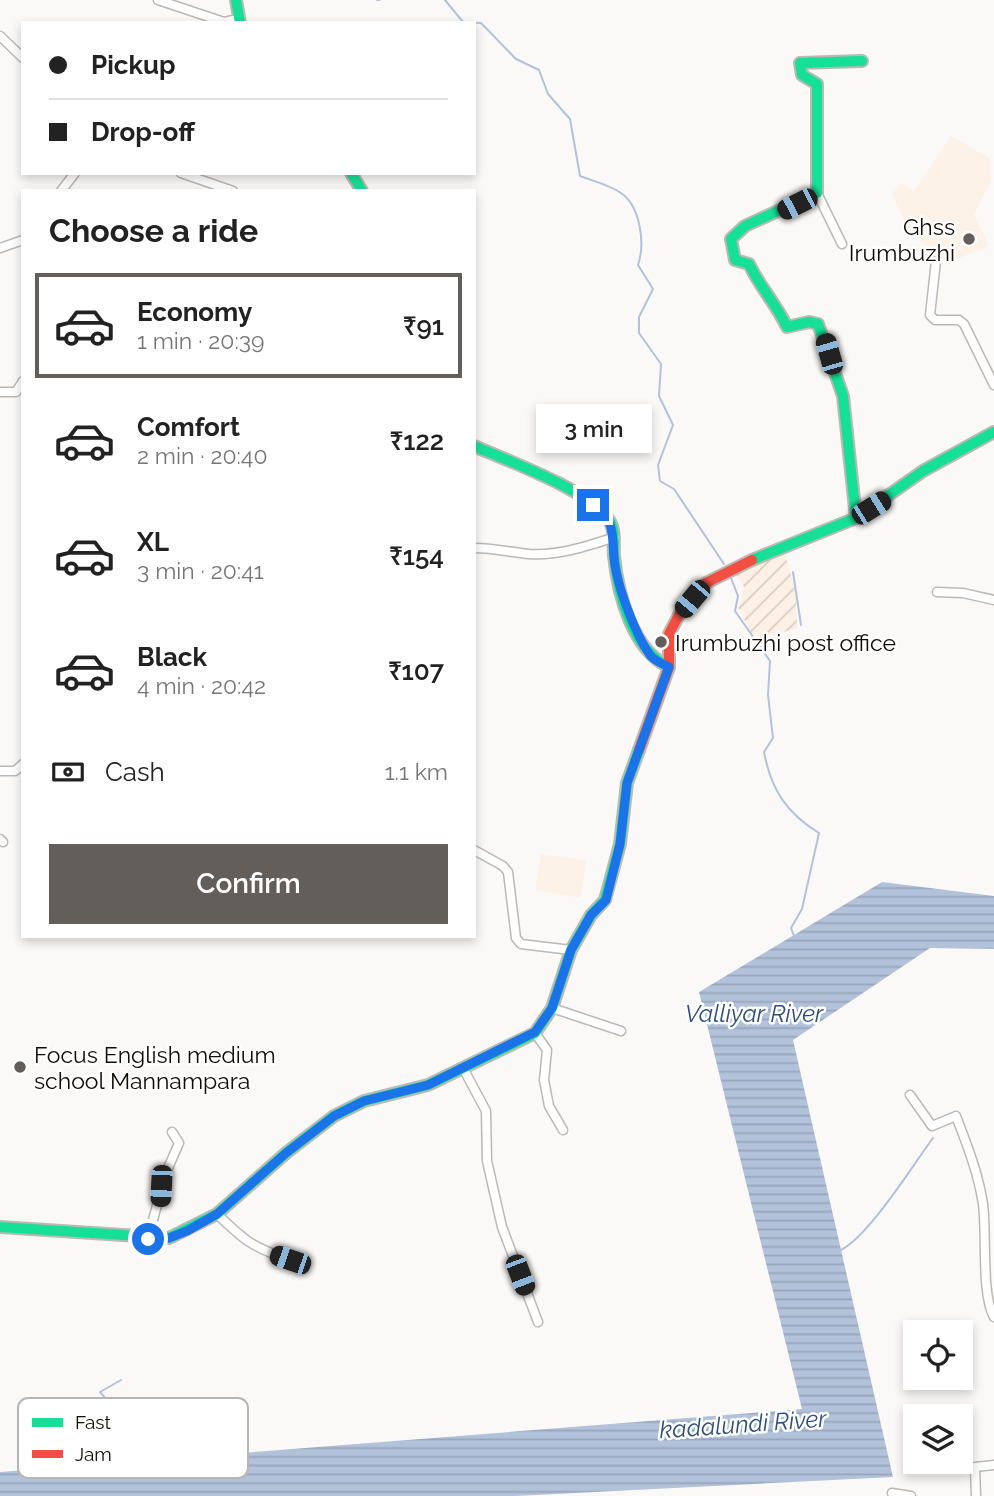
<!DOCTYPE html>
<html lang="en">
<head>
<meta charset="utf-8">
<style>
  :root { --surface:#fff; --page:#f6f6f6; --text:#222; --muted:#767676; --line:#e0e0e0; --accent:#635e5a }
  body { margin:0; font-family:Raleway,sans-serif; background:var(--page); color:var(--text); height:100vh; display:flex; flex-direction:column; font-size:26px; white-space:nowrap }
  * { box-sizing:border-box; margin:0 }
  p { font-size:23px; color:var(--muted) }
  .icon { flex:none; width:38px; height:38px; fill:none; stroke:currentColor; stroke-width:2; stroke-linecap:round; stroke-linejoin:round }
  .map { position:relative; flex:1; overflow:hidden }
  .sheet { position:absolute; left:21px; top:189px; width:455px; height:749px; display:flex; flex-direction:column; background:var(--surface); border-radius:0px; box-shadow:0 4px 10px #0003 }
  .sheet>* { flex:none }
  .banner { position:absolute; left:21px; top:21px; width:455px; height:154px; border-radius:0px; box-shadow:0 4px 10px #0003; display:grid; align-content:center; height:154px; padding:0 28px; background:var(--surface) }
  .buttons { position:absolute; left:903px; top:1320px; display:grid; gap:14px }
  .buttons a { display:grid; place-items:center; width:70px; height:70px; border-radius:0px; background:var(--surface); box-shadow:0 4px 10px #0003; font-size:35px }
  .end { position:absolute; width:32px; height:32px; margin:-16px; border:9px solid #1a73e8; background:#fff; box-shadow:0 0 0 4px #fff }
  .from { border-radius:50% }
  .bubble { position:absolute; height:49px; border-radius:0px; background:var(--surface); box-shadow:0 4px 10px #0003; font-size:23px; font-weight:600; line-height:49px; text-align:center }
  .car { position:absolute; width:21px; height:42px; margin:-21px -10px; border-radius:9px; box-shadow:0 0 5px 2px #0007; background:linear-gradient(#222 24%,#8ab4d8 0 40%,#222 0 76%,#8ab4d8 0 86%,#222 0) }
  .banner b { display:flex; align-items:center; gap:24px; height:66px; font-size:26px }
  .banner b+b { border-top:2px solid var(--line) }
  .banner i { width:18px; height:18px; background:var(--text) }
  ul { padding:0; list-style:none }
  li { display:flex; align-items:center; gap:21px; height:105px; margin:0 14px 10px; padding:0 14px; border:4px solid transparent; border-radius:0px }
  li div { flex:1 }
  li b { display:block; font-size:26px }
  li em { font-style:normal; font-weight:600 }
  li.on { border-color:var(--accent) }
  li>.icon { width:63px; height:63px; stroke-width:1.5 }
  h2 { padding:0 28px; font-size:32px; line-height:84px }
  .pay { display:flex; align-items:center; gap:18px; height:77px; padding:0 28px; font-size:26px }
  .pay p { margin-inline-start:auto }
  .cta { display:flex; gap:14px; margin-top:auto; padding:14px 28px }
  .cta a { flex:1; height:80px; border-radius:0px; background:var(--accent); color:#fff; font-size:28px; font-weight:600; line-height:80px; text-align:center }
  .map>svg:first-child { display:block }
  .industrial { fill:url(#industrial-furrows) }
  .education { fill:#fdf2e8 }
  .water { fill:url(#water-rules) }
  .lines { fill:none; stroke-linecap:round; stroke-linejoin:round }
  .stream { stroke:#b2c2da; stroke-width:2 }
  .street-casing { stroke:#bcb8b4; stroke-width:11 }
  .fast-casing { stroke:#bcb8b4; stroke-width:14 }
  .jam-casing { stroke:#bcb8b4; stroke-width:14 }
  .street { stroke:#fefefe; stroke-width:8 }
  .fast { stroke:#16e098; stroke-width:10 }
  .jam { stroke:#f24e42; stroke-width:10 }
  .route { stroke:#1a73e8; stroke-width:9 }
  .poi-dot { fill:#635e5a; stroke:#fff; stroke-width:2.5 }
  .labels { text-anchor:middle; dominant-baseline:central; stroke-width:5; stroke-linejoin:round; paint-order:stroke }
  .poi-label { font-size:23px; fill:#110b05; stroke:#fff; text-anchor:start }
  .water-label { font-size:24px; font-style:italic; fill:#2e4f7e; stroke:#fff }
  .key { fill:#fff; stroke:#b8b6b4; stroke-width:2 }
  .key-label { font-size:19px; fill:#110b05 }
</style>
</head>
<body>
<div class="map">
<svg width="994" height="1496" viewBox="0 0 994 1496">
  <defs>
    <pattern id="industrial-furrows" width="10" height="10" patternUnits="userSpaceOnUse" patternTransform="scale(1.75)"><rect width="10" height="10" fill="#fdf0e5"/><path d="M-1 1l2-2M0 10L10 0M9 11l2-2" fill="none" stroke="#d8ccc3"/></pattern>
    <pattern id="water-rules" width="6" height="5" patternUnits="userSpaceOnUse" patternTransform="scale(1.75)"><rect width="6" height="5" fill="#b2c2da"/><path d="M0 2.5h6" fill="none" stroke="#98a5ba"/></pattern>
  </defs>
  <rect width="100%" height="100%" fill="#fbf9f7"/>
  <polygon class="industrial" points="785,555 796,591 797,628 756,641 738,608 744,587 735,573"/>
  <g class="education">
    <polygon points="951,136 990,158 991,182 974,214 989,246 947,263 910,233 892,193 902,183 914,191"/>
    <polygon points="541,854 586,860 581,898 535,890"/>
  </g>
  <polygon class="water" points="882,882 994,896 994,949 930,948 793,1040 893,1477 515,1496 0,1496 0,1472 802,1409 699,992"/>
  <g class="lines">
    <g class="stream">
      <polyline points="377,0 380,0"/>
      <path d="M 445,0 L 463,22 L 481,23 L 516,59 L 539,70 L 548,94 L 570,119 L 580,176 C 593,181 610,185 621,193 C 641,207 645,244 638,265 L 653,289 L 639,317 L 639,333 L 661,364 L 659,396 L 673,425 L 658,465 L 660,481 L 674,489 L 724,564"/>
      <polyline points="793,572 801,625"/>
      <path d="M 731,578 L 738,596 L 735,611 L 770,661 L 768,695 L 773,738 L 764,752 C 771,789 786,813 819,833 L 802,909 L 791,928 L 794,936"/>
      <path d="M 841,1250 C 869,1236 913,1165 933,1138"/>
      <polyline points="121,1380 100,1392 142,1441"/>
    </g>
    <defs>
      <g id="street">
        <polyline points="158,0 224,22 238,19"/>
        <polyline points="0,36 23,58"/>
        <polyline points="181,173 233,191"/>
        <polyline points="61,191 75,173"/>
        <polyline points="817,193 842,244"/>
        <polyline points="0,248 23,240"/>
        <polyline points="936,261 930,315 935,320 959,320 964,324 994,385"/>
        <polyline points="0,392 16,392 23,381"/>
        <path d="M 474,548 C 493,548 510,552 529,554 C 558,556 588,546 615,537"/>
        <polyline points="937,592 963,593 994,600"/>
        <polyline points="0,771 15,771 23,764"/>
        <polyline points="0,839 3,842"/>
        <polyline points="474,850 503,866 508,872 516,938 521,944 571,950"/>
        <polyline points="552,1008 621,1031"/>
        <polyline points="535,1033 547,1050 544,1080 549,1106 563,1130"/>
        <polyline points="463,1068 486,1111 487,1161 502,1227 538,1322"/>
        <path d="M 910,1095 L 932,1126 L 956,1116 C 967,1145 978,1172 983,1204 C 987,1234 981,1294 994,1317"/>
        <path d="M 217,1214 C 245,1241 252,1247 290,1260"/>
        <polyline points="148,1239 165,1175 179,1143 172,1132"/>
        <polyline points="892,1493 911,1496"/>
        <polyline points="976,1496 975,1467 994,1465"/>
      </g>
      <g id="fast">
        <polyline points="236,0 240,23"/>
        <polyline points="351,173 362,191"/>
        <path d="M 474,446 C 506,460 591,491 609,520 C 616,530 613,544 614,556 C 618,594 632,650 669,667"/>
        <path d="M 856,518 L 843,396 L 818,324 L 809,322 L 787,327 C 776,304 760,287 749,264 L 735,260 L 731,239 L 745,226 L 817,193 L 817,84 L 802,75 L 800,63 L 862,61"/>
        <polyline points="752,560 856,518 923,471 994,432"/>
        <polyline points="0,1227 169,1238 217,1214 286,1153 334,1116 364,1101 428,1085 535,1033 552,1008 571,950 591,915 605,900 620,844 627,783 639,750"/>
      </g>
      <polyline id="jam" points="639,750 669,667 669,634 679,615 706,583 752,560"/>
    </defs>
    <use href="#street" class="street-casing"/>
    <use href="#fast" class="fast-casing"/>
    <use href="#jam" class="jam-casing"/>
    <use href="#street" class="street"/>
    <use href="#fast" class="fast"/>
    <use href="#jam" class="jam"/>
  </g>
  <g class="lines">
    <path class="route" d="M 148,1239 L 169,1238 L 187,1231 L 217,1214 L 286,1153 L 334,1116 L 364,1101 L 428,1085 L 535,1032 L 552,1008 L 571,950 L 591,915 L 606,900 L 620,844 L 627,783 L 669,667 C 663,664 654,661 650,655 C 635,634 616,584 614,557 C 612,533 615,520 593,505"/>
  </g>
  <g class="poi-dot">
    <circle cx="969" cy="239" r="7"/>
    <circle cx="661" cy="642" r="7"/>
    <circle cx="20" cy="1067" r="7"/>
  </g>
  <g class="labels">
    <g class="poi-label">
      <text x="955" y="226" text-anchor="end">Ghss<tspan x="955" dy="26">Irumbuzhi</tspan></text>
      <text x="675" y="642">Irumbuzhi post office</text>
      <text x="34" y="1054">Focus English medium<tspan x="34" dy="26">school Mannampara</tspan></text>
    </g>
    <g class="water-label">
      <text x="754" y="1013">Valliyar River</text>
      <text transform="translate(743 1424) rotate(-4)">kadalundi River</text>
    </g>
  </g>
  <rect x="18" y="1398" width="230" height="80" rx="10" class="key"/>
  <rect x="32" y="1418" width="31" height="9" fill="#16e098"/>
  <rect x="32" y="1450" width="31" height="8" fill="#f24e42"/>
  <g class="key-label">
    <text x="75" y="1429">Fast</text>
    <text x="75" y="1461">Jam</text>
  </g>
</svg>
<div class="buttons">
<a><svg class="icon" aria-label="locate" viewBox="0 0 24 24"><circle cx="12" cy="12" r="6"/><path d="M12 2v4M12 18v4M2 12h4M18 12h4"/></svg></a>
<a><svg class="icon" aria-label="layers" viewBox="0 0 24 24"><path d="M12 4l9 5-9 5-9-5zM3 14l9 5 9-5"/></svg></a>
</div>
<i class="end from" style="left:148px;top:1239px"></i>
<i class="end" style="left:593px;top:505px"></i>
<div class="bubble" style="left:536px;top:404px;width:116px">3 min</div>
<i class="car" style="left:797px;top:204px;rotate:243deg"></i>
<i class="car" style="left:829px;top:354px;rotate:344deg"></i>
<i class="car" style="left:871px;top:508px;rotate:58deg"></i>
<i class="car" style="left:692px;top:599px;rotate:220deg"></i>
<i class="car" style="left:161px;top:1186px;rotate:183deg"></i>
<i class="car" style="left:290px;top:1260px;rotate:289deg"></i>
<i class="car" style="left:520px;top:1275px;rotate:159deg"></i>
<div class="banner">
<b><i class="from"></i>Pickup</b>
<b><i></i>Drop-off</b>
</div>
<section class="sheet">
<h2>Choose a ride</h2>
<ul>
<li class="on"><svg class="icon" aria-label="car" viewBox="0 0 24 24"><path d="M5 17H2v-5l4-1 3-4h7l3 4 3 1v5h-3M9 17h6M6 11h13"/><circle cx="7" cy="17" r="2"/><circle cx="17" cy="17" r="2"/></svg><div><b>Economy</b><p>1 min · 20:39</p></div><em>₹91</em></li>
<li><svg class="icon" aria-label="car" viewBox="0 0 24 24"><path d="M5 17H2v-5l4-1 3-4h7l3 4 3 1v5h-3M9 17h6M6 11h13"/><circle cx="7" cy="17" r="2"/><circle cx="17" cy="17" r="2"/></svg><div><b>Comfort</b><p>2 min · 20:40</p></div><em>₹122</em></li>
<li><svg class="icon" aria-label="car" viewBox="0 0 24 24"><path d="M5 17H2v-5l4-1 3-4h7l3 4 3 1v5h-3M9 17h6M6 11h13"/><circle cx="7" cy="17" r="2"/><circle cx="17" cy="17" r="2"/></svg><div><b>XL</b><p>3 min · 20:41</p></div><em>₹154</em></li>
<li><svg class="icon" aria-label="car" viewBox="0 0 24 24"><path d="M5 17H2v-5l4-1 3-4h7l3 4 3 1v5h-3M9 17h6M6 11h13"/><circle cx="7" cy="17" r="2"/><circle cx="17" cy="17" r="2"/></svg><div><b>Black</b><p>4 min · 20:42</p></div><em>₹107</em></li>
</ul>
<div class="pay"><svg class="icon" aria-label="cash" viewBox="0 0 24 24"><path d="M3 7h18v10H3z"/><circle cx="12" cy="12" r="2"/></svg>Cash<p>1.1 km</p></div>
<div class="cta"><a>Confirm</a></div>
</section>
</div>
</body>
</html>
